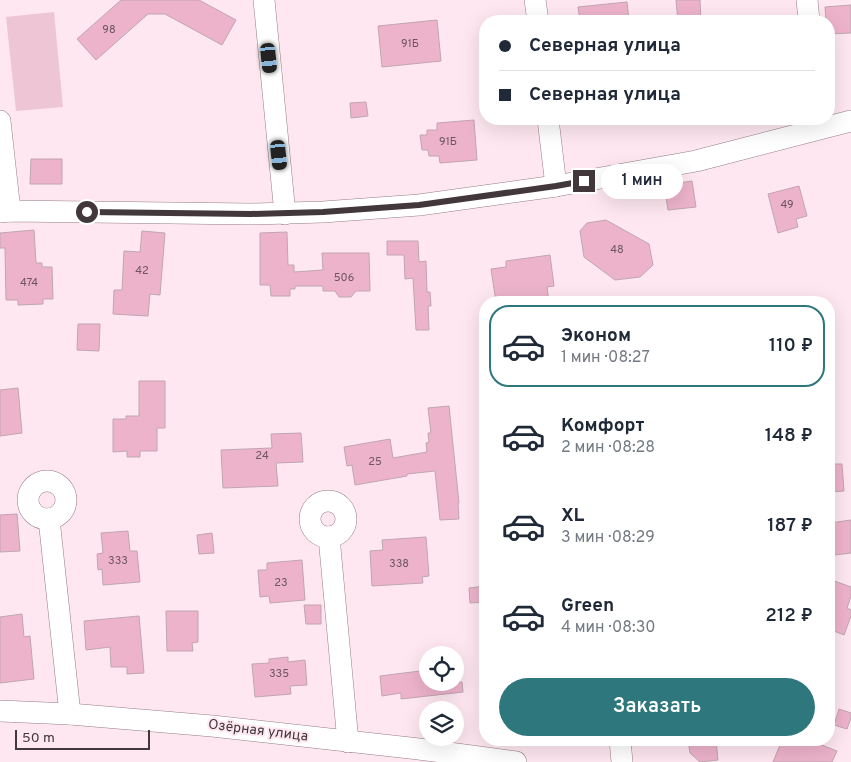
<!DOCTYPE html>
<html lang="ru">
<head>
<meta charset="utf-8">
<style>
  :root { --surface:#fff; --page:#f6f6f7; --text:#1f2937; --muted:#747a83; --line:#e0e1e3; --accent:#2d777d }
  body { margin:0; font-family:Overpass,sans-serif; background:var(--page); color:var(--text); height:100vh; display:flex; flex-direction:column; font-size:19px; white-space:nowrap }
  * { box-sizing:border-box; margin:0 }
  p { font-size:16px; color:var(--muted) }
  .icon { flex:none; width:28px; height:28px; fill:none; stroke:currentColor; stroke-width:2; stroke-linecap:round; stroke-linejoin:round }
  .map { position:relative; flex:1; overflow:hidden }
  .panel { position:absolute; left:479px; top:296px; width:356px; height:450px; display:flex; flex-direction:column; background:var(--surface); border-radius:20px; box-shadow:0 5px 20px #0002 }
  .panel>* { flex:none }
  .hud { position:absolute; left:479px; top:15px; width:356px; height:110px; border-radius:20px; box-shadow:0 5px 20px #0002; display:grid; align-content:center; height:110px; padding:0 20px; background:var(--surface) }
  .tools { position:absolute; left:419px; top:646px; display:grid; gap:10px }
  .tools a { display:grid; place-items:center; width:45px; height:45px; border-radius:50%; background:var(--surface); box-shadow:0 5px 20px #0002; font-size:25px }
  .scale { position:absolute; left:15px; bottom:12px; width:135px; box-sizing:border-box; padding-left:5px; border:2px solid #42373b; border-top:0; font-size:14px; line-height:18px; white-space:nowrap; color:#42373b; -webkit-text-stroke:4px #fee7f0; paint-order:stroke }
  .end { position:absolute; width:22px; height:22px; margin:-11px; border:6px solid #42373b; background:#fff; box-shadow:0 0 0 2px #fff }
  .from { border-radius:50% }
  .bubble { position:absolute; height:35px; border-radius:18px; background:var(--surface); box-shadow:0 5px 20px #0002; font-size:16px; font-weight:600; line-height:35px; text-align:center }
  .car { position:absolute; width:15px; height:30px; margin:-15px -8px; border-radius:6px; box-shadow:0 0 4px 1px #0007; background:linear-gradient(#222 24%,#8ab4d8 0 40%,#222 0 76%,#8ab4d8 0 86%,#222 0) }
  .hud b { display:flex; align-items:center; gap:18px; height:48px; font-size:19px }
  .hud b+b { border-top:1px solid var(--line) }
  .hud i { width:12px; height:12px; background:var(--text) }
  ul { padding:9px 0 0; list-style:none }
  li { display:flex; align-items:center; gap:15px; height:82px; margin:0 10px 8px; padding:0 10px; border:2px solid transparent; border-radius:20px }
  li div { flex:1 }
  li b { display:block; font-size:19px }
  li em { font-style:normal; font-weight:600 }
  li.current { border-color:var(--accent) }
  li>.icon { width:45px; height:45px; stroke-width:1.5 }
  .cta { display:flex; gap:10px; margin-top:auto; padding:10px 20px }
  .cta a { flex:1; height:58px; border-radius:30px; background:var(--accent); color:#fff; font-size:20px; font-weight:600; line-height:58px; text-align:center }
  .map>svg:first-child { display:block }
  .green { fill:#edc5d4 }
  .building { fill:#edb3cb; stroke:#c1a5b0 }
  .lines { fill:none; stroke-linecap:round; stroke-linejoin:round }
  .street-casing { stroke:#967d87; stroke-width:22 }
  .street { stroke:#fff; stroke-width:21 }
  .route { stroke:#42373b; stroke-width:6 }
  .labels { text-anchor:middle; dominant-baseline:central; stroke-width:4; stroke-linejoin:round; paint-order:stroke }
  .number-label { font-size:11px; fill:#6d565f }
  .street-label { font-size:14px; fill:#42373b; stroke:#fee7f0 }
</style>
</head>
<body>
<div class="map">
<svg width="851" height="762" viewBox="0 0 851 762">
  <rect width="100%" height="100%" fill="#fee7f0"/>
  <polygon class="green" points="54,12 63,107 16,111 6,17"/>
  <g class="building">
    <polygon points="121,0 199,0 236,20 222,45 165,14 148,14 96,60 77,39"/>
    <polygon points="676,0 700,0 701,21 678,21"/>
    <polygon points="627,2 629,21 580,21 578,7"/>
    <polygon points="851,5 851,33 829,34 829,21 826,21 825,7"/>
    <polygon points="437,20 441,61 382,67 378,26"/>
    <polygon points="366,102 368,116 351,118 350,103"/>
    <polygon points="474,120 477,160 440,163 439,156 429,156 428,150 422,150 420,135 427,135 427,130 437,130 437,123"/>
    <polygon points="31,159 62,159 62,184 30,184"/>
    <polygon points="692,181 696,207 668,210 664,185"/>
    <polygon points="799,186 807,216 796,219 798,227 778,233 768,194"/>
    <polygon points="606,220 649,244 653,265 640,277 615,280 584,257 580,231 587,223"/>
    <polygon points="34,230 36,263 42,263 42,267 52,267 53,299 43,299 43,304 18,305 18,300 6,300 5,248 0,248 0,233"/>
    <polygon points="142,231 165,233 160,295 150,294 148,316 113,314 114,290 122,290 124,251 140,252"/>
    <polygon points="287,232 288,265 294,265 294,272 323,270 322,253 369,253 370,291 356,291 351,297 339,297 335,291 323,291 323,286 295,286 295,289 290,289 290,296 271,296 270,285 260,285 260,233"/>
    <polygon points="387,241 418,241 419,262 426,261 427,292 430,292 431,306 428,306 429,330 416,330 413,278 405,279 404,255 387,255"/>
    <polygon points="550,255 554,286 547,287 549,302 496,302 491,269 506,267 506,261"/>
    <polygon points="78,324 100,324 99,351 77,350"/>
    <polygon points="139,381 165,381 165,428 157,428 157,451 140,451 140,457 127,457 127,451 113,452 113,419 126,419 126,416 139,416"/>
    <polygon points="18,388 22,433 0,436 0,390"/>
    <polygon points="449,406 459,503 458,503 459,519 440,520 435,471 407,474 407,476 355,485 352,465 347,466 344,447 390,439 393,458 427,452 426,443 429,442 428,433 431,433 428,408"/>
    <polygon points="301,433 303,462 276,463 278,486 223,488 221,450 272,448 271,434"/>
    <polygon points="829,464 842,464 844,491 829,492"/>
    <polygon points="17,514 20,551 0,552 0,515"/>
    <polygon points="851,520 851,553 835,555 830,523"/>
    <polygon points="128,531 130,551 137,551 140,582 103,585 102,569 98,570 97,554 103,553 101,533"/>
    <polygon points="212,533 214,553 199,554 197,535"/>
    <polygon points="426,537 429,576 422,577 423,583 372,586 370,551 383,550 382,540"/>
    <polygon points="302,560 305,600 270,603 269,596 260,597 258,570 267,570 267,563"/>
    <polygon points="829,579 851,587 851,596 847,608 851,610 851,616 844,635 829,629"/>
    <polygon points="485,586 485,602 470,603 469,588"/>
    <polygon points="304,605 321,605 321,624 306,624"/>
    <polygon points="166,611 198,611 198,642 192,643 193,651 167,651"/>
    <polygon points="22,614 24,637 30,636 34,679 0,683 0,617"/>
    <polygon points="139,616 144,673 127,674 127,667 111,667 110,647 86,650 84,621"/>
    <polygon points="288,657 288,662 305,660 307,685 290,686 291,694 255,697 252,664 269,663 269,659"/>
    <polygon points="428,670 428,682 462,682 463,692 401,699 401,693 382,696 380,676"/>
    <polygon points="839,709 851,713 851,718 847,729 834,725"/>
    <polygon points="688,740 716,740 718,760 700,762 690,753"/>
    <polygon points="782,740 809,740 837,751 832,762 773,762"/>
  </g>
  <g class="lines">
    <defs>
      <g id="street">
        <polyline points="264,0 285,214"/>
        <polyline points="535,0 538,21"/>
        <polyline points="807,0 809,21"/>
        <polyline points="548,119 556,186"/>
        <polyline points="0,121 10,211"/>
        <polyline points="0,212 10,211 251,214 323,212 419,205 556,186 696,161 851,121"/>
        <circle cx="47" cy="500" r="19"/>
        <circle cx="328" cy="519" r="18"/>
        <polyline points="49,519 70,714"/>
        <polyline points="329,537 348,742"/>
        <polyline points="0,711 70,714 212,726 419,749 516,762"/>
        <polyline points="620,740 622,762"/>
      </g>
    </defs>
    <use href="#street" class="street-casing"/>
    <use href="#street" class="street"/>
  </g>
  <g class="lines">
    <polyline class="route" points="87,212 251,214 323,212 419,205 556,186 584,181"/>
  </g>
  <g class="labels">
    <g class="number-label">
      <text x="109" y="30">98</text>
      <text x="410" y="44">91Б</text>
      <text x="448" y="142">91Б</text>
      <text x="787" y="205">49</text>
      <text x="617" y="250">48</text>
      <text x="142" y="271">42</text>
      <text x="344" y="278">506</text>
      <text x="29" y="283">474</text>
      <text x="262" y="456">24</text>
      <text x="375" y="462">25</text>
      <text x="118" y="561">333</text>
      <text x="399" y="564">338</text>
      <text x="281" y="583">23</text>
      <text x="279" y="674">335</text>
    </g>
    <g class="street-label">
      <text transform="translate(258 731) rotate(7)">Озёрная улица</text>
    </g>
  </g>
</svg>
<div class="tools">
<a><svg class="icon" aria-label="locate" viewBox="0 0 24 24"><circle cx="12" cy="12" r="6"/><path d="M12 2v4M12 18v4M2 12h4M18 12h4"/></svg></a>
<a><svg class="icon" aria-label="layers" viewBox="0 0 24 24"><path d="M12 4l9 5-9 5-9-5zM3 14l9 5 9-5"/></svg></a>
</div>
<div class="scale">50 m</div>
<i class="end from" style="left:87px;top:212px"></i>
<i class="end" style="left:584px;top:181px"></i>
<div class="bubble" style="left:601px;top:164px;width:82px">1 мин</div>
<i class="car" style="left:269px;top:58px;rotate:174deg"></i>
<i class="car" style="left:279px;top:155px;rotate:174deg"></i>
<div class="hud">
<b><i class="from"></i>Северная улица</b>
<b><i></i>Северная улица</b>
</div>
<section class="panel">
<ul>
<li class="current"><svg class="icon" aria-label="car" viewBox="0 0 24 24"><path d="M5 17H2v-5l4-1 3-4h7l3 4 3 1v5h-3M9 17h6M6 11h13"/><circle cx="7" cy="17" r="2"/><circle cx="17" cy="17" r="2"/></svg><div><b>Эконом</b><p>1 мин · 08:27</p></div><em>110 ₽</em></li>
<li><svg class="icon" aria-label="car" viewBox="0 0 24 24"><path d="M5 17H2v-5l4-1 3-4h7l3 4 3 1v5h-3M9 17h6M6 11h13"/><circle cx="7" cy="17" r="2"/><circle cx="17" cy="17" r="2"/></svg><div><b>Комфорт</b><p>2 мин · 08:28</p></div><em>148 ₽</em></li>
<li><svg class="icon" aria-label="car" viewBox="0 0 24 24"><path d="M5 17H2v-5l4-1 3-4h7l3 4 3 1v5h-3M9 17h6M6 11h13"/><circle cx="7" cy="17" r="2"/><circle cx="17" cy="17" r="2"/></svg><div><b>XL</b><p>3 мин · 08:29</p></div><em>187 ₽</em></li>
<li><svg class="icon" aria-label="car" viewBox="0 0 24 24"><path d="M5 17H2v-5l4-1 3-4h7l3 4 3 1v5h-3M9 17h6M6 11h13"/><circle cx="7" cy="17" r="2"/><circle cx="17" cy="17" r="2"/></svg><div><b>Green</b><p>4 мин · 08:30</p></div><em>212 ₽</em></li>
</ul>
<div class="cta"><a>Заказать</a></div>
</section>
</div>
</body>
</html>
